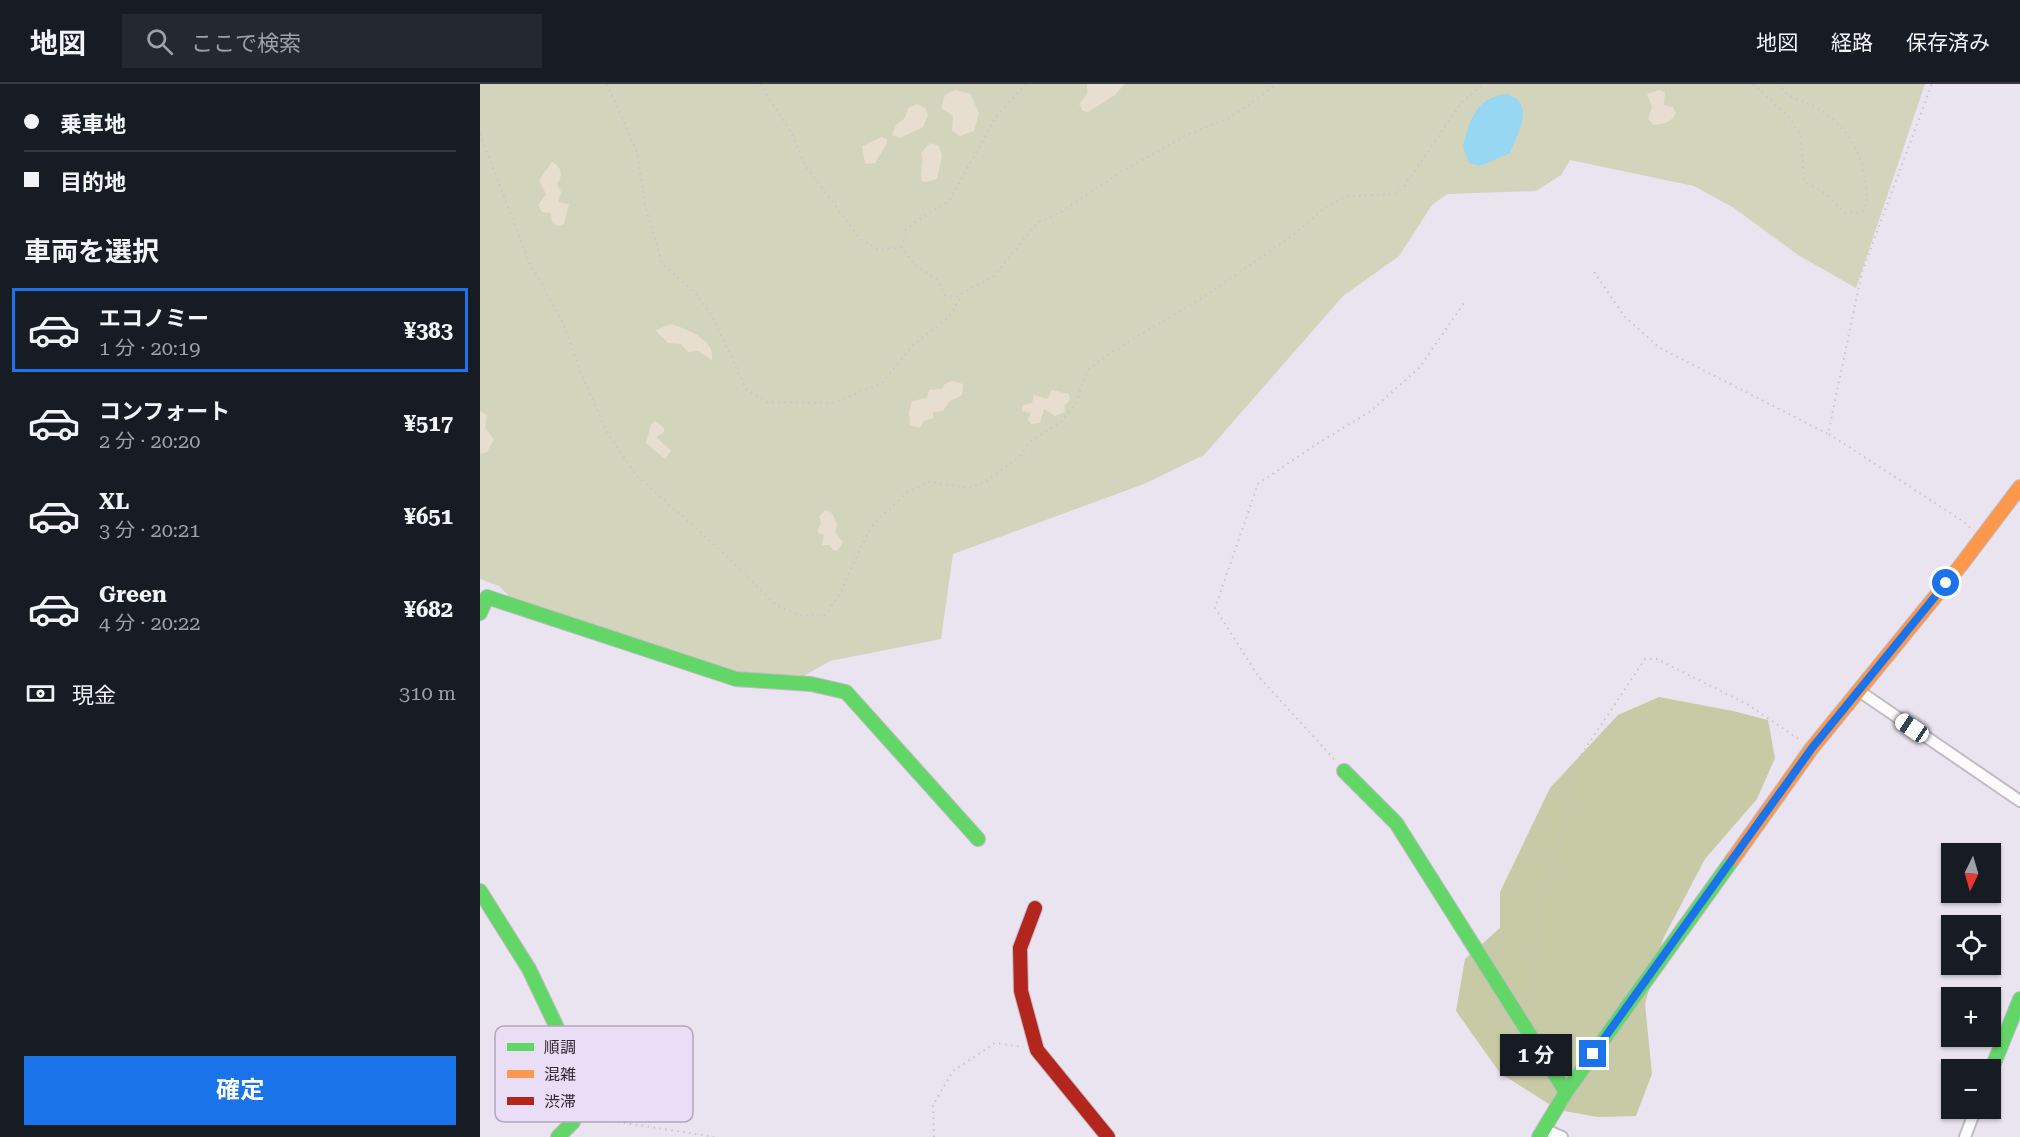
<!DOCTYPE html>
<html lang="ja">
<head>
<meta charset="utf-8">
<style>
  :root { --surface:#171b24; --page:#242831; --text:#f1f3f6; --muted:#9ea1a6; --line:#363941; --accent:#1a73e8 }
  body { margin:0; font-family:"Roboto Serif","Noto Sans JP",serif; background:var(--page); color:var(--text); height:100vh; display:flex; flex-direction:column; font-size:22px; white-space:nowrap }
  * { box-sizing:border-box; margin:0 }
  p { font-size:20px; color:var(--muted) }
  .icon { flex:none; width:33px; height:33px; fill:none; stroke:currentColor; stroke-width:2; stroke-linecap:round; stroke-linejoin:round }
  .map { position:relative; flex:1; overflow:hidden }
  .drawer { display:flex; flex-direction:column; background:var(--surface); width:480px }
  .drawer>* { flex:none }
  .top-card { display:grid; align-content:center; height:132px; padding:0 24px; background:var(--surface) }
  .needle { width:39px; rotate:185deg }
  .buttons { position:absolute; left:1461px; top:759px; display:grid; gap:12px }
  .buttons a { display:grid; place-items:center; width:60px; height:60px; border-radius:0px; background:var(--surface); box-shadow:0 2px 4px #0004; font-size:30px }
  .end { position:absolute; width:27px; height:27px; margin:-14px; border:8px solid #1a73e8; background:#fff; box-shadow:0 0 0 3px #fff }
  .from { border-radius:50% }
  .bubble { position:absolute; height:42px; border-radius:0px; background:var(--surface); box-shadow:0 2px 4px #0004; font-size:20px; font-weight:700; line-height:42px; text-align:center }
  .car { position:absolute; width:18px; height:36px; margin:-18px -9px; border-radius:8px; box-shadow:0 0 4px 2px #0007; background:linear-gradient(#fff 24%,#345 0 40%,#fff 0 76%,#345 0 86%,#fff 0) }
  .top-card b { display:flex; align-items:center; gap:21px; height:57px; font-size:22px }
  .top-card b+b { border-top:2px solid var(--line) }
  .top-card i { width:15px; height:15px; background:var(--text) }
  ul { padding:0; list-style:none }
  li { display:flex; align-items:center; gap:18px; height:84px; margin:0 12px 9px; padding:0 12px; border:3px solid transparent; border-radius:0px }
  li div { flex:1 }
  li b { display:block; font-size:22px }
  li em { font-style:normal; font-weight:700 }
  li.active { border-color:var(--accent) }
  li>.icon { width:54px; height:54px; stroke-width:1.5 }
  h2 { padding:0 24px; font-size:27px; line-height:72px }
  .pay { display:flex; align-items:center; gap:15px; height:66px; padding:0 24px; font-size:22px }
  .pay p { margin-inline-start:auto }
  .primary-button { display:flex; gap:12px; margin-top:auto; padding:12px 24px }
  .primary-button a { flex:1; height:69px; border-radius:0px; background:var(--accent); color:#fff; font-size:24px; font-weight:700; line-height:69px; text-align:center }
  header { display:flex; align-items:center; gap:36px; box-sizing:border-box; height:84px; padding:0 30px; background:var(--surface); border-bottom:2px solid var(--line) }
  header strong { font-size:28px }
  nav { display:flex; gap:33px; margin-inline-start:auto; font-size:21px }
  .search { width:420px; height:54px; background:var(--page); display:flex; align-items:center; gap:15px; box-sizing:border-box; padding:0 21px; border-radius:0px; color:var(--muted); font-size:22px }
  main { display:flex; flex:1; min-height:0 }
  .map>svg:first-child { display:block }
  .green { fill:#d3d4bc }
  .forest { fill:#c8caa6 }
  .sand { fill:#e7ded0 }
  .water { fill:#97d7f1 }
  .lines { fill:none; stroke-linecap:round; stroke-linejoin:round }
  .street-casing { stroke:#c0bbc5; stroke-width:14 }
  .fast-casing { stroke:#c0bbc5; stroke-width:16 }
  .slow-casing { stroke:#c0bbc5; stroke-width:16 }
  .jam-casing { stroke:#c0bbc5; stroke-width:16 }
  .path { stroke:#c8c6cb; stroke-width:2; stroke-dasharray:1.5 4.5; stroke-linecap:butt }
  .street { stroke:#fcfbfd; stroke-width:10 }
  .fast { stroke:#63d668; stroke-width:14 }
  .slow { stroke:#ff974d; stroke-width:14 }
  .jam { stroke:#b3261e; stroke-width:14 }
  .route { stroke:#1a73e8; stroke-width:8 }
  .key { fill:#e9def6; stroke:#b1a8bc; stroke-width:1.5 }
  .key-label { font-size:16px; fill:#2e2a33 }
</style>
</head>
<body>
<header>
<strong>地図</strong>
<div class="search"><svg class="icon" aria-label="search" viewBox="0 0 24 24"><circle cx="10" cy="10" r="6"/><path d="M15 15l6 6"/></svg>ここで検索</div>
<nav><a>地図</a><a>経路</a><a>保存済み</a></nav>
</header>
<main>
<section class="drawer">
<div class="top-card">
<b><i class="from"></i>乗車地</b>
<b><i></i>目的地</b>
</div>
<h2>車両を選択</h2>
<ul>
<li class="active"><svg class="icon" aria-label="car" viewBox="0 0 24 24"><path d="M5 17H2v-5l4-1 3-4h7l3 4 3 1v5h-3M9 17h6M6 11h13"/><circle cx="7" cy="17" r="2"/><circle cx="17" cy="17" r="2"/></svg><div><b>エコノミー</b><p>1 分 · 20:19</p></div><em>¥383</em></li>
<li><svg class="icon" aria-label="car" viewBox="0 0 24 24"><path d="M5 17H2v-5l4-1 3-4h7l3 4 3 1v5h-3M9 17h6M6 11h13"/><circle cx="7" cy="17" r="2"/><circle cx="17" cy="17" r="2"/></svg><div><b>コンフォート</b><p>2 分 · 20:20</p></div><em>¥517</em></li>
<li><svg class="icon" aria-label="car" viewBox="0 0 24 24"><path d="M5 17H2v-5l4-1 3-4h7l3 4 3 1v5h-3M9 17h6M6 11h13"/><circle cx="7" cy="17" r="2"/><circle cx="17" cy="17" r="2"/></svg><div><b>XL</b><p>3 分 · 20:21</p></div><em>¥651</em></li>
<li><svg class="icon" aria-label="car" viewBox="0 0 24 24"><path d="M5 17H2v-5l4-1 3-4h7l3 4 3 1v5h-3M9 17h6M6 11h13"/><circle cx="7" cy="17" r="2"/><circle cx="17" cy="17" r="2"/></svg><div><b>Green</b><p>4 分 · 20:22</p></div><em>¥682</em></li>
</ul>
<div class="pay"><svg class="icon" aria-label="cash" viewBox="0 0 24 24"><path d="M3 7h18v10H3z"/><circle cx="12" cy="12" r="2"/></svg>現金<p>310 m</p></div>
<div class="primary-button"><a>確定</a></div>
</section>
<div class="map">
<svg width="1540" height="1053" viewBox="0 0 1540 1053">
  <rect width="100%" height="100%" fill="#eae4f0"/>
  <polygon class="green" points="0,0 1445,0 1376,204 1318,171 1254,124 1214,102 1090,76 1081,91 1056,107 967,110 952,121 919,172 863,212 724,371 664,400 473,470 461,555 350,577 322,593 255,590 41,524 19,502 0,495"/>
  <polygon class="forest" points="1179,613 1253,627 1288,636 1295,674 1277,715 1225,775 1183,855 1165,920 1172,990 1156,1032 1118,1033 1078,1026 1020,989 976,927 985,875 1020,844 1020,808 1070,704 1138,631"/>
  <g class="sand">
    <polygon points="607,0 645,0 635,11 608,28 603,27 599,20 607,10"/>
    <polygon points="475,6 491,10 499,30 494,47 480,52 472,47 473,32 461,24 465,11"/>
    <path d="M 1179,6 L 1185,8 L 1184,21 L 1193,23 L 1196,29 C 1192,38 1184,40 1174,41 L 1168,35 L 1172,23 L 1167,10 Z"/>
    <polygon points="437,20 445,24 448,31 443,43 420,54 412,51 416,41 425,34 428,24"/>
    <polygon points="402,53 407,55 407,59 395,79 385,80 382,62"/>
    <path d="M 450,59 L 459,62 L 462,71 L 457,95 L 446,98 L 442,97 C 439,86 445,79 441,69 Z"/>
    <path d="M 72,78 C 81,82 84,92 77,100 L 81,108 L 78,118 L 89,120 L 84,140 L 79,142 L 72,139 L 71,129 L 62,128 L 58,121 L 66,110 L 59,96 Z"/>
    <path d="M 191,240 C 207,245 236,256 232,276 L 218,267 L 208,268 L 201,260 L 188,259 L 177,248 L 176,246 Z"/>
    <polygon points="472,297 483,300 482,311 470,317 463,327 453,328 453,334 444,337 440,344 430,341 429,328 432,317 447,314 449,306 462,305 465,300"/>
    <polygon points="572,306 589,310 590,316 584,322 585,328 575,332 564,325 560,339 551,340 548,335 551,329 542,327 543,321 552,319 554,311 567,315"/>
    <polygon points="0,327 7,331 5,344 14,355 7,368 0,370"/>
    <polygon points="175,337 184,344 184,348 176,353 191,367 185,375 166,359 171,340"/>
    <polygon points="345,426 352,429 357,440 355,448 363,458 358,466 354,467 349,461 342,461 344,451 337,448 341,438 339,433"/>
  </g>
  <path class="water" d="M 1027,10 C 1056,20 1038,48 1030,69 L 1000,82 L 989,79 L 983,63 C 989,37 997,12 1027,10 Z"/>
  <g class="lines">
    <defs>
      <g id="street">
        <polyline points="1379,607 1540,717"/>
        <polyline points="1064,1045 1082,1053"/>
        <polyline points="1485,1053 1496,1024"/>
      </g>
      <g id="fast">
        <polyline points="0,529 7,513 256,595 331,600 366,608 498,755"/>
        <polyline points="864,687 916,739 1086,1008"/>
        <polyline points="0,807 49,885 80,950 81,1015 93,1038 78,1053"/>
        <polyline points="1510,989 1540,915"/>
        <polyline points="1059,1053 1086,1008 1253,775"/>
      </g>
      <polyline id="slow" points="1253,775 1332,664 1481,481 1540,403"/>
      <polyline id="jam" points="555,824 540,864 541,907 557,966 628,1053"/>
    </defs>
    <use href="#street" class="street-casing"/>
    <use href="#fast" class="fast-casing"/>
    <use href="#slow" class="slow-casing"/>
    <use href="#jam" class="jam-casing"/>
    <g class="path">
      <polyline points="127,0 157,68 166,125 182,179 216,210 232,232 266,305 287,318 352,319 401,300 433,261 470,232 482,211"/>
      <polyline points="280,0 311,48 325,81 380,155 399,166 422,163"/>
      <polyline points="546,0 516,33 469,117 435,138 425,146 422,163 434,180 456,195 465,211 476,213 514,192 558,138 581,128 641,88 708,50 750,34 797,0"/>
      <path d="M 1273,0 L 1309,33 L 1321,52 L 1324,97 L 1346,110 L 1365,129 L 1382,128 C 1389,116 1387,104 1384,91 C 1380,62 1360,35 1333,22 C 1320,15 1306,14 1299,0"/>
      <polyline points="0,50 49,178 83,239 102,292 127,348 157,392 233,459 296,521 319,531 344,532 361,508 382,460 394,440 427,408 449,398 490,404 508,396 539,373 551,357 582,337 597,317 604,294 610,284 632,268 728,210 809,154 846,123 867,112 915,110 924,102 982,18 1004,0"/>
      <polyline points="1114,188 1145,233 1180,264 1348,350 1382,188 1452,0"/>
      <polyline points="1349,350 1487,440 1491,445"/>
      <polyline points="854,675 778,592 735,524 778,400 832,363 891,327 940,283 986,216"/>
      <polyline points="1050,923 1062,819 1101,671 1165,575 1177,575 1267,620 1320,656"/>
      <polyline points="108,1038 132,1037 235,1053"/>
      <polyline points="454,1053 453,1021 473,987 515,959 543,963"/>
    </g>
    <use href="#street" class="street"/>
    <use href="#fast" class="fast"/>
    <use href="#slow" class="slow"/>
    <use href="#jam" class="jam"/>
  </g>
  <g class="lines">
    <polyline class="route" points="1113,970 1332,664 1466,499"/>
  </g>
  <rect x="15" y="942" width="198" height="96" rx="9" class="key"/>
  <rect x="27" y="959" width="27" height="8" fill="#63d668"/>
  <rect x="27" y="986" width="27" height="8" fill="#ff974d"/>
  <rect x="27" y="1013" width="27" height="8" fill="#b3261e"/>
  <g class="key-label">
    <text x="64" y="969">順調</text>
    <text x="64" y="996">混雑</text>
    <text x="64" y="1023">渋滞</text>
  </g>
</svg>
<div class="buttons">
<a><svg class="needle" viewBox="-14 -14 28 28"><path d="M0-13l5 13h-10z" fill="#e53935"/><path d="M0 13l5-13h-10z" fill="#9ea1a6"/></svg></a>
<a><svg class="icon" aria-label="locate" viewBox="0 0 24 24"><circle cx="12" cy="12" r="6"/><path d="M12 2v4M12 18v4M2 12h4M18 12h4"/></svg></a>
<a>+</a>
<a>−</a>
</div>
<i class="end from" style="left:1466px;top:499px"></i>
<i class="end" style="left:1113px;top:970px"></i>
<div class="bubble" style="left:1020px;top:950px;width:72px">1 分</div>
<i class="car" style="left:1432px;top:644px;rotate:304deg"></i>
</div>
</main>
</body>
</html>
